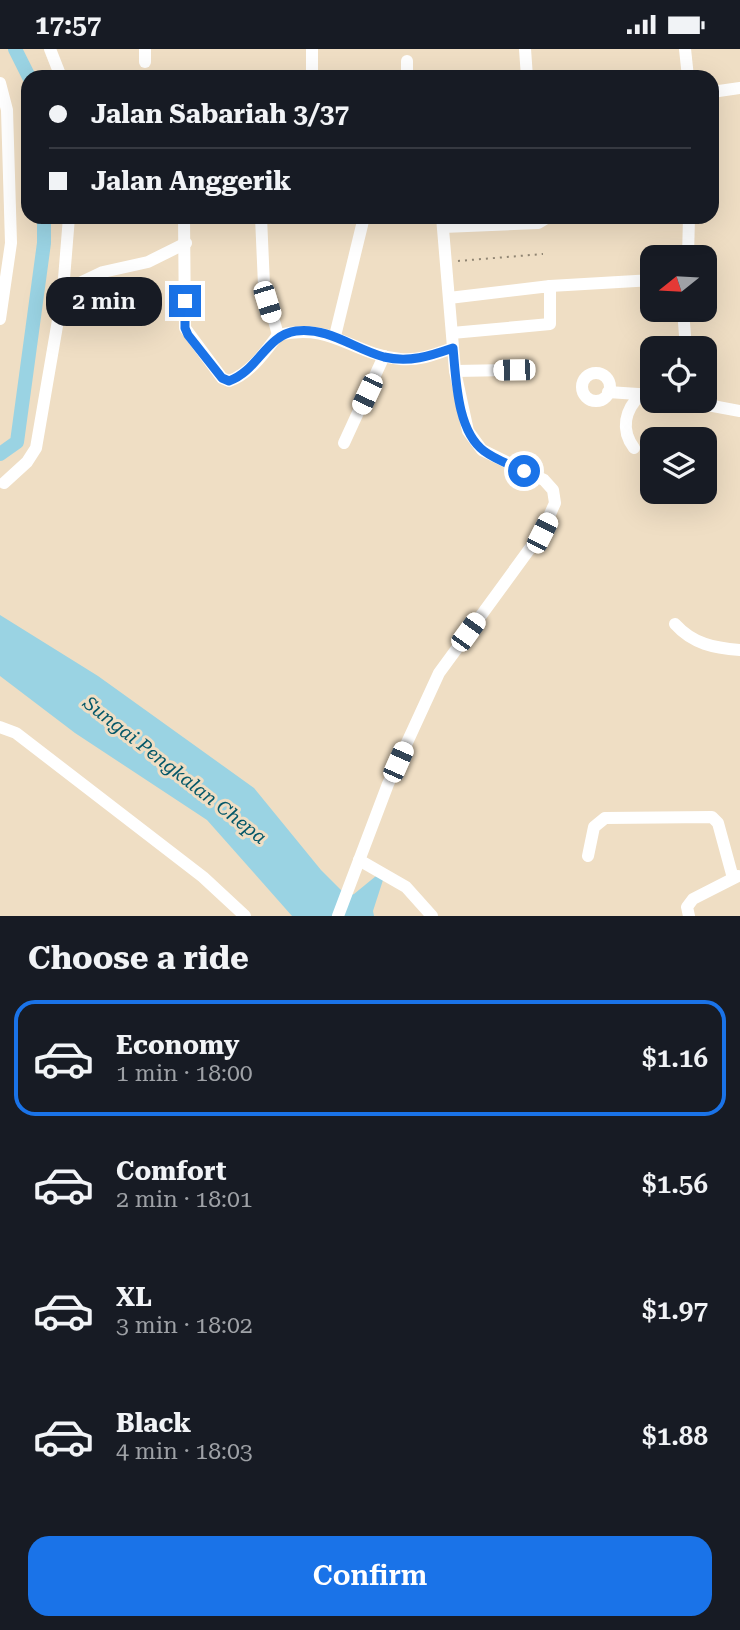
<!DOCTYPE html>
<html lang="en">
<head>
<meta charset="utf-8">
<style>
  :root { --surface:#171b24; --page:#20242c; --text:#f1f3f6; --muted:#9ea1a6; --line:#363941; --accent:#1a73e8 }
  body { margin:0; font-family:"Roboto Serif",serif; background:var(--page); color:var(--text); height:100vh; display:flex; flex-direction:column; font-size:26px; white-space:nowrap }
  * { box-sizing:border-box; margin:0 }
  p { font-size:23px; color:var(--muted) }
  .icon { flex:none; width:38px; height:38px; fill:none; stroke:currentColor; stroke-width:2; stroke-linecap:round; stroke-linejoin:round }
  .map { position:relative; height:867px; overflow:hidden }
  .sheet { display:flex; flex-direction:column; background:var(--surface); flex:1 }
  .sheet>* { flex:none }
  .hud { position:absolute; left:21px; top:21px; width:698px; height:154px; border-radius:21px; box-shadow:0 7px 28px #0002; display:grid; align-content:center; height:154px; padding:0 28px; background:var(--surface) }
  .needle { width:46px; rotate:252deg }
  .tools { position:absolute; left:640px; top:196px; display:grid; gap:14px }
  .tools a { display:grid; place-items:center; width:77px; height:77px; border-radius:14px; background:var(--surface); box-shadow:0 7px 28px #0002; font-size:35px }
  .end { position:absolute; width:32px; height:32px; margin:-16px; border:9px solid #1a73e8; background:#fff; box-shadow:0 0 0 4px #fff }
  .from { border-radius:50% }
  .bubble { position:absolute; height:49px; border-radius:21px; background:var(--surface); box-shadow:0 7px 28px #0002; font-size:23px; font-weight:600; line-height:49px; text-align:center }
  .car { position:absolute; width:21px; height:42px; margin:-21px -10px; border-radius:9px; box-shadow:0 0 5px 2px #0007; background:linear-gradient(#fff 24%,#345 0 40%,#fff 0 76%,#345 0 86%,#fff 0) }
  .hud b { display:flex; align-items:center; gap:24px; height:66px; font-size:26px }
  .hud b+b { border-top:2px solid var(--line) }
  .hud i { width:18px; height:18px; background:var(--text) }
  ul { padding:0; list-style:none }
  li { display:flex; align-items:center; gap:21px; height:116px; margin:0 14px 10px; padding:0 14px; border:4px solid transparent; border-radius:21px }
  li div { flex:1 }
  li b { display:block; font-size:26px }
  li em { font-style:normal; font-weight:600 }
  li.active { border-color:var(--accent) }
  li>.icon { width:63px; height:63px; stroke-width:1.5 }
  h2 { padding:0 28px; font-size:32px; line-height:84px }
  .button { display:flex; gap:14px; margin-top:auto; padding:14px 28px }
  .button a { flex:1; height:80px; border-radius:21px; background:var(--accent); color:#fff; font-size:28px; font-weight:600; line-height:80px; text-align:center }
  .status { display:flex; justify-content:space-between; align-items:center; height:49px; padding:0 35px; background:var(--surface); direction:ltr }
  .status svg { height:19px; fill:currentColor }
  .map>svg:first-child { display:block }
  .water { fill:#9ad3e3 }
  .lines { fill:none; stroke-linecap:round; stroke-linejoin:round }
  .river { stroke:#9ad3e3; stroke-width:14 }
  .path { stroke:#908573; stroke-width:2; stroke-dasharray:2 5; stroke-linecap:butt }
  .minor { stroke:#fff; stroke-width:12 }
  .route { stroke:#1a73e8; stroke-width:9 }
  .labels { text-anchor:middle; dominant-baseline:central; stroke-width:6; stroke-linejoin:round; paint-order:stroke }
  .water-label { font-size:19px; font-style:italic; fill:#045768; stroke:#efdec4 }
</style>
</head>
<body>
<div class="status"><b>17:57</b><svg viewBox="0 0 49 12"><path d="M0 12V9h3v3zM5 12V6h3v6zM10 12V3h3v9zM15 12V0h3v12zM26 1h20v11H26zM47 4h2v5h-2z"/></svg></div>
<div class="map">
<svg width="740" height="867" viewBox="0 0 740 867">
  <rect width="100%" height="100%" fill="#efdec4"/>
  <polygon class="water" points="0,566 98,627 254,739 321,821 347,847 354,845 376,827 383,831 373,862 374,867 292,867 207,771 75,684 0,627"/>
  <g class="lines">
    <g class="river">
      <polyline points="15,0 29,28"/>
      <polyline points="0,405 17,393 44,194 44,168"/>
    </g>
    <polyline class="path" points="458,212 543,205"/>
    <g class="minor">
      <polyline points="50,0 61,28"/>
      <polyline points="525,0 527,28"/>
      <polyline points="685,0 688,28"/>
      <polyline points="407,12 407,28"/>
      <polyline points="145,13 145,0"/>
      <polyline points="312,28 312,0"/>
      <polyline points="0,34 7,61 11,194 0,270"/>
      <polyline points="712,43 740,39"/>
      <path d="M 184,168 L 185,279 L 222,329 L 229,332 C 250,325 265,303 278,286"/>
      <polyline points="261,168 264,236 278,286"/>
      <polyline points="443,178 538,174 548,168"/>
      <polyline points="688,208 689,168"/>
      <polyline points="550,237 653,231"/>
      <polyline points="63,242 103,223 148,213 186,194"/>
      <polyline points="449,249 550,237 550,275 452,284"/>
      <polyline points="683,261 686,299"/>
      <path d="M 278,286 C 333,273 351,305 400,310 C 419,312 436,305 453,299"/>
      <polyline points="335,287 364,168"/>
      <polyline points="455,322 514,321"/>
      <circle cx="596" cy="338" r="14"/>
      <polyline points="608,343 653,346"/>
      <polyline points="686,352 740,362"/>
      <polyline points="344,394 384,307"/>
      <path d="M 634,399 C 620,380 625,361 641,345"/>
      <polyline points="4,434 27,413 36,399 63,242 69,168"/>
      <path d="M 675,575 C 693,595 714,599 740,601"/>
      <polyline points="0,678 16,684 203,828 245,867"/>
      <polyline points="588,807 594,778 605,769 712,768 718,774 733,829"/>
      <polyline points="359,811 406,838 432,867"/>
      <polyline points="338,867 388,735 439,624 542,483 555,454 553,441 544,431 482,401 468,382 455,322 442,168"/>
      <polyline points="689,867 687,858 693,850 738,827"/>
    </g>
  </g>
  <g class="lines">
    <path class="route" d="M 185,252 L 185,279 L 188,286 L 222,329 L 229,332 C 258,322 266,286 296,282 C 329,278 354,300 384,308 C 409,314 430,307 453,299 C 456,330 457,382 484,402 C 496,411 511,416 524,422"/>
  </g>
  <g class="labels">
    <g class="water-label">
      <text transform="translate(175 721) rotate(38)">Sungai Pengkalan Chepa</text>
    </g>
  </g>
</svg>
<div class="tools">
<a><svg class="needle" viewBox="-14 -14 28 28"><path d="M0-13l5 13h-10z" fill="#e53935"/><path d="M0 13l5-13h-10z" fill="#9ea1a6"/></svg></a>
<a><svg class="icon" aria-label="locate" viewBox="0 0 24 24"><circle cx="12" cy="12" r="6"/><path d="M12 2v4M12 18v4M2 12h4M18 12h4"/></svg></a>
<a><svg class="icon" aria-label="layers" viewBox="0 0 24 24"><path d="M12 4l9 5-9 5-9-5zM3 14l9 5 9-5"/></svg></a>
</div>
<i class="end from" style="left:524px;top:422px"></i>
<i class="end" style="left:185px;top:252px"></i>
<div class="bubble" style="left:46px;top:228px;width:116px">2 min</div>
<i class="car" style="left:267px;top:253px;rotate:163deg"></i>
<i class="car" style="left:514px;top:321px;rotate:269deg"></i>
<i class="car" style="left:367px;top:345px;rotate:205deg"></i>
<i class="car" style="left:542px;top:484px;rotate:27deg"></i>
<i class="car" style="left:468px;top:583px;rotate:36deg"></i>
<i class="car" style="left:398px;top:713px;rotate:24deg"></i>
<div class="hud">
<b><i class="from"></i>Jalan Sabariah 3/37</b>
<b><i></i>Jalan Anggerik</b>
</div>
</div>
<section class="sheet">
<h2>Choose a ride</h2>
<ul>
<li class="active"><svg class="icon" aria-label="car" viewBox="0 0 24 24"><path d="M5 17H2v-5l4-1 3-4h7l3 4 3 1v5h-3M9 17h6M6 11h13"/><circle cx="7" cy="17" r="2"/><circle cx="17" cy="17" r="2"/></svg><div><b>Economy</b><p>1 min · 18:00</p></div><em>$1.16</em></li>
<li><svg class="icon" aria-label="car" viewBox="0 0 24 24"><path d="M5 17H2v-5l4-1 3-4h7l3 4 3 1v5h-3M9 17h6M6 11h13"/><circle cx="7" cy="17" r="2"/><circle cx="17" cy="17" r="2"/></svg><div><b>Comfort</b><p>2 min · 18:01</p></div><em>$1.56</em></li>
<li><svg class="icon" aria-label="car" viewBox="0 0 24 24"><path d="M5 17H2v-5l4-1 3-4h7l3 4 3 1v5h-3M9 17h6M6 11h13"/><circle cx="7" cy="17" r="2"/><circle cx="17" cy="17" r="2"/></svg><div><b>XL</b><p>3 min · 18:02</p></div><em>$1.97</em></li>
<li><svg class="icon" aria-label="car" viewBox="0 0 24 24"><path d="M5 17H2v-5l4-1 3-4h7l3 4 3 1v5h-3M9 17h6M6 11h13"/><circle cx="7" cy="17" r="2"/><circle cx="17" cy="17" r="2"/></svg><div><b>Black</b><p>4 min · 18:03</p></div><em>$1.88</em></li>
</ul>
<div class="button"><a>Confirm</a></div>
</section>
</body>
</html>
